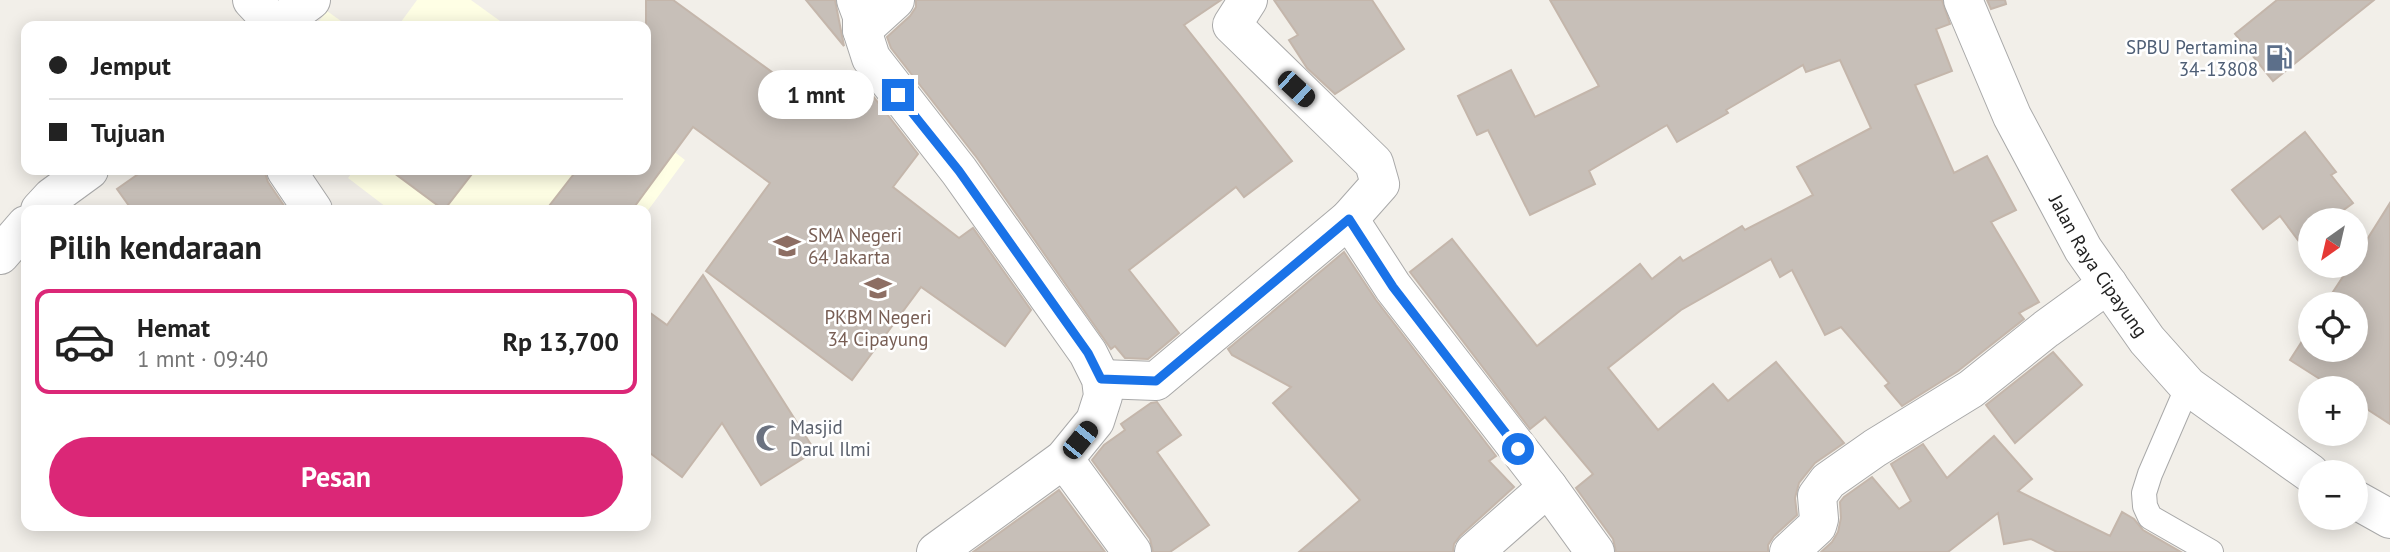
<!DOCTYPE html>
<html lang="id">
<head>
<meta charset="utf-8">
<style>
  :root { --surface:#fff; --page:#f2f2f2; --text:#222; --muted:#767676; --line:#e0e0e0; --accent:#db2777 }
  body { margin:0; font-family:"PT Sans",sans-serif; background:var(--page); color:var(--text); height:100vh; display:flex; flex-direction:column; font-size:26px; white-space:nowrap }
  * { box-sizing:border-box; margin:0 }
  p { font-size:23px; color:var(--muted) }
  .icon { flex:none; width:38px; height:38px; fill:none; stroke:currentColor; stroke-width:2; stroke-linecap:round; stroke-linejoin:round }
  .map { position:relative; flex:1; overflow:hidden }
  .side { position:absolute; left:21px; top:205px; width:630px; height:326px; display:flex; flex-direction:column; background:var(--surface); border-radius:14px; box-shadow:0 4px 18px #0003 }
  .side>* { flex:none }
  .guide { position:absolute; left:21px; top:21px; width:630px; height:154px; border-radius:14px; box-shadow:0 4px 18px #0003; display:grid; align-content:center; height:154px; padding:0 28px; background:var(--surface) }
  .needle { width:46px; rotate:214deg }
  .fabs { position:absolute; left:2298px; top:208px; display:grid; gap:14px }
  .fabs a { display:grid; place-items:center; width:70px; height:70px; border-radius:50%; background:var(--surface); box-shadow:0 4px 18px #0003; font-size:35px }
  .end { position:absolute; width:32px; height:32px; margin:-16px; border:9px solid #1a73e8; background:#fff; box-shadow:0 0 0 4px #fff }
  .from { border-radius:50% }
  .bubble { position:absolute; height:49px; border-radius:24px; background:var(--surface); box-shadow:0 4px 18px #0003; font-size:23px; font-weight:700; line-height:49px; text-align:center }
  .car { position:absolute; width:21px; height:42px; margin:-21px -10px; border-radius:9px; box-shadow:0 0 5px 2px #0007; background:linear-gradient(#222 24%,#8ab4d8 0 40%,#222 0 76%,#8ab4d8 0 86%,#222 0) }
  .guide b { display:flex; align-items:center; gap:24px; height:66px; font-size:26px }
  .guide b+b { border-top:2px solid var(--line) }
  .guide i { width:18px; height:18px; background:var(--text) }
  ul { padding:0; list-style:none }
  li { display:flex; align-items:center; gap:21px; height:105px; margin:0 14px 10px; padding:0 14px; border:4px solid var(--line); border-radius:14px }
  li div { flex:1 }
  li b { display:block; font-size:26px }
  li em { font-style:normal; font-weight:700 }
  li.current { border-color:var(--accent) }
  li>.icon { width:63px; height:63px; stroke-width:1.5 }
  h2 { padding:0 28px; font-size:32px; line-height:84px }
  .primary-button { display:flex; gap:14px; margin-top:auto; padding:14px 28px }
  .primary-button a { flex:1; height:80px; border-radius:42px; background:var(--accent); color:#fff; font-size:28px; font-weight:700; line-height:80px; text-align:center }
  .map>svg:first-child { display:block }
  .education { fill:#ffffe5 }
  .building { fill:#c7bfb8; stroke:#c4b6ab; stroke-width:2 }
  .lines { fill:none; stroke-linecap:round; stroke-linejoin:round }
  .service-casing { stroke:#a9a9a9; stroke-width:26 }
  .minor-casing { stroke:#a9a9a9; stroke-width:40 }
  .tertiary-casing { stroke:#a9a9a9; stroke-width:40 }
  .service { stroke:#fff; stroke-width:24 }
  .minor { stroke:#fff; stroke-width:38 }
  .tertiary { stroke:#fff; stroke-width:38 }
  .route { stroke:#1a73e8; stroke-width:9 }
  .labels { text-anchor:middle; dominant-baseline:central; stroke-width:5; stroke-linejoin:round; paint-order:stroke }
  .service-label { font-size:19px; fill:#4e5e75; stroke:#fff; text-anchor:end }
  .education-label { font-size:19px; fill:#785e54; stroke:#fff; text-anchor:start }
  .street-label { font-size:19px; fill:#222; stroke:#fff }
  .worship-label { font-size:19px; fill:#5b616d; stroke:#fff; text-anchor:start }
</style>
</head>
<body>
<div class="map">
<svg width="2390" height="552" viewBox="0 0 2390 552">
  <rect width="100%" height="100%" fill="#f2efe9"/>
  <g class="education">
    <polygon points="417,0 471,0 507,26 398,26"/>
    <polygon points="327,11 348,26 315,26"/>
    <polygon points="646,130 685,160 646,213 646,210 390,210 348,178 354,170 646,170"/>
  </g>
  <g class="building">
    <polygon points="646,0 673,0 831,115 858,77 918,154 893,187 959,238 973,228 1031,310 1005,346 921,287 852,380 706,271 770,183 693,127 632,210 546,210 577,170 646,170"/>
    <polygon points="806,0 835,0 844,46"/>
    <polygon points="916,0 1221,0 1184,25 1292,161 1244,197 1236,187 1129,270 1179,333 1148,359 1125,358 1115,346 1111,349 977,158 891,48 887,37 910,16 916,7"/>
    <polygon points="1274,0 1372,0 1404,49 1335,94 1307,68 1289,40 1298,35"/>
    <polygon points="1550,0 1942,0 1950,24 1936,29 1952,71 1915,85 1954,173 1987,156 2016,210 1991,222 2039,302 2019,313 2024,319 1958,371 1902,406 1885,386 1889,383 1841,327 1825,335 1792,270 1780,277 1771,259 1681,310 1608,368 1658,430 1713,384 1728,401 1776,362 1844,443 1815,463 1799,483 1795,498 1797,515 1774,536 1768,545 1768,552 1616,552 1613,539 1576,488 1593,474 1545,417 1530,429 1410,272 1452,239 1537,346 1640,264 1652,279 1680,257 1683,261 1742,226 1745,230 1813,195 1797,167 1871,128 1840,60 1806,72 1803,65 1726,110 1728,113 1677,142 1667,125 1589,171 1595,184 1530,215 1488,130 1477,135 1458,96 1511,70 1535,117 1599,86"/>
    <polygon points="1987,0 2005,0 2006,4 1991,9"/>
    <polygon points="2277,0 2374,0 2273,81 2235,34"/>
    <polygon points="2305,132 2336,172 2331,175 2353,203 2330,220 2310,220 2310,236 2301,244 2280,216 2263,229 2232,190"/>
    <polygon points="144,170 264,170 268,182 287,210 132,210 117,189"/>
    <polygon points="390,170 475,170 444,210"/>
    <polygon points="2390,203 2390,424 2356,402 2356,388 2334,388 2290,360 2310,329 2310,350 2356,350 2356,304 2325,304 2350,266 2356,266 2356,257"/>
    <polygon points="1344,252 1376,300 1496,456 1489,461 1514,487 1460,536 1454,544 1453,552 1299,552 1360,500 1273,403 1291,387 1232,355 1228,349"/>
    <polygon points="703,275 815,451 761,485 722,423 682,477 646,450 646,310 667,325"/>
    <polygon points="2053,352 2082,385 2015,443 1986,405"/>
    <polygon points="1157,402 1181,435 1157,452 1209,525 1170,552 1153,552 1150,539 1092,460 1104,445 1125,430 1121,424 1151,403"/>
    <polygon points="1994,436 2032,479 2018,491 2110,536 2122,512 2134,519 2143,530 2181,552 2057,552 2031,539 2004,544 1998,513 1948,552 1821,552 1832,542 1838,532 1841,518 1840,502 1844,497 1872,477 1899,509 1911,501 1891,464 1923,444 1947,478"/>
    <polygon points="1059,490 1105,552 973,552"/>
  </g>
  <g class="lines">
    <defs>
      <polyline id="service" points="2188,386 2150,474 2144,493 2145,506 2150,517 2211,552"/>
      <g id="minor">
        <polyline points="252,0 276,26"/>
        <polyline points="856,0 862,16 862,30 871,58 959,171 1088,353 1101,379 1103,396 1095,421 1064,459 936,552"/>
        <polyline points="276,26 311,0"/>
        <polyline points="862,30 895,0"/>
        <polyline points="286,170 313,210"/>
        <polyline points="40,210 52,197 89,170"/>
        <polyline points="1349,219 1393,287 1548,487 1595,552"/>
        <polyline points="0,255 26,225"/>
        <polyline points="1101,379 1156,381 1349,219 1380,184 1374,163 1232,25 1248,0"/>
        <polyline points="1064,459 1132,552"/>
        <polyline points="1474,552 1548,487"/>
        <polyline points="1789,552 1817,526 1819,519 1817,496 1828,481 1875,448 1971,389 2046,329 2108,284"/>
      </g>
      <g id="tertiary">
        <path id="s1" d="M 1963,0 L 2012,116 L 2083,249 L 2147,340 L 2188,386 L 2310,473"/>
        <polyline points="2356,500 2390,519"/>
      </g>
    </defs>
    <use href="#service" class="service-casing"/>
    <use href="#minor" class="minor-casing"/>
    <use href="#tertiary" class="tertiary-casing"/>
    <use href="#service" class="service"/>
    <use href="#minor" class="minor"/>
    <use href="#tertiary" class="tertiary"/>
  </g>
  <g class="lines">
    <polyline class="route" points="898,95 959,171 1088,353 1101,379 1156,381 1349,219 1393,287 1518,449"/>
  </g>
  <defs>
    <symbol id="fuel-bare" viewBox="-9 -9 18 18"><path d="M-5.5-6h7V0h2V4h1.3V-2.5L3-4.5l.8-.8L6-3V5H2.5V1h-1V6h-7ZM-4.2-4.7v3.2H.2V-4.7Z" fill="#5c6f8a" stroke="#fff" stroke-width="2.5" paint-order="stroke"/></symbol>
    <symbol id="school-bare" viewBox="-9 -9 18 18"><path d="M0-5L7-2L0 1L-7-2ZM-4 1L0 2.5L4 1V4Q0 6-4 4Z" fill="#8d6e63" stroke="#fff" stroke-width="2.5" paint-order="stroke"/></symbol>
    <symbol id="mosque-bare" viewBox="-9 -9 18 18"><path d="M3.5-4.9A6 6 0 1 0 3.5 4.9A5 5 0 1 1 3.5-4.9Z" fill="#6b7280" stroke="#fff" stroke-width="2.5" paint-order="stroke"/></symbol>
  </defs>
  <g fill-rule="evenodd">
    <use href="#fuel-bare" x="2260" y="39" width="38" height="38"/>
    <use href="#school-bare" x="768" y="227" width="38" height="38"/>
    <use href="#school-bare" x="859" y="269" width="38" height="38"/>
    <use href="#mosque-bare" x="750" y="419" width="38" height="38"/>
  </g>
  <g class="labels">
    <g class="service-label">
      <text x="2258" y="47">SPBU Pertamina<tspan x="2258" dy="22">34-13808</tspan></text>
    </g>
    <g class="education-label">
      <text x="808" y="235">SMA Negeri<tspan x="808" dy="22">64 Jakarta</tspan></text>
      <text x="878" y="317" text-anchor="middle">PKBM Negeri<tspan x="878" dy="22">34 Cipayung</tspan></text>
    </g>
    <g class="street-label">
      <text stroke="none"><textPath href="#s1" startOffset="299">Jalan Raya Cipayung</textPath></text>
    </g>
    <g class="worship-label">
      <text x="790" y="427">Masjid<tspan x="790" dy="22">Darul Ilmi</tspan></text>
    </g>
  </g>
</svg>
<div class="fabs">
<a><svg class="needle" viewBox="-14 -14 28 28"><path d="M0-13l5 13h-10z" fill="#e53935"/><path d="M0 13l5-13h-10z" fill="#767676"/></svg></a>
<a><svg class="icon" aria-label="locate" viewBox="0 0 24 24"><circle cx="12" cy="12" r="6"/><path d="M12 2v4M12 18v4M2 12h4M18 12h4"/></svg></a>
<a>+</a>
<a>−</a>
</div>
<i class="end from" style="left:1518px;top:449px"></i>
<i class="end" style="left:898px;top:95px"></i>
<div class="bubble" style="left:758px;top:70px;width:116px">1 mnt</div>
<i class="car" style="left:1296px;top:89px;rotate:133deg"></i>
<i class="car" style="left:1080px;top:440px;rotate:39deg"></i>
<div class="guide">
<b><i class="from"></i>Jemput</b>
<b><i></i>Tujuan</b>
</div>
<section class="side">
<h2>Pilih kendaraan</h2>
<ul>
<li class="current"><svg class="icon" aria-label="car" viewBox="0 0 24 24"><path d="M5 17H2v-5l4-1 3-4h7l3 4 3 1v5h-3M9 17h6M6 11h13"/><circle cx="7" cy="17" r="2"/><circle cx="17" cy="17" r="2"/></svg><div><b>Hemat</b><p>1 mnt · 09:40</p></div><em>Rp 13,700</em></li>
</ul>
<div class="primary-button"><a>Pesan</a></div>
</section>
</div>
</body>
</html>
